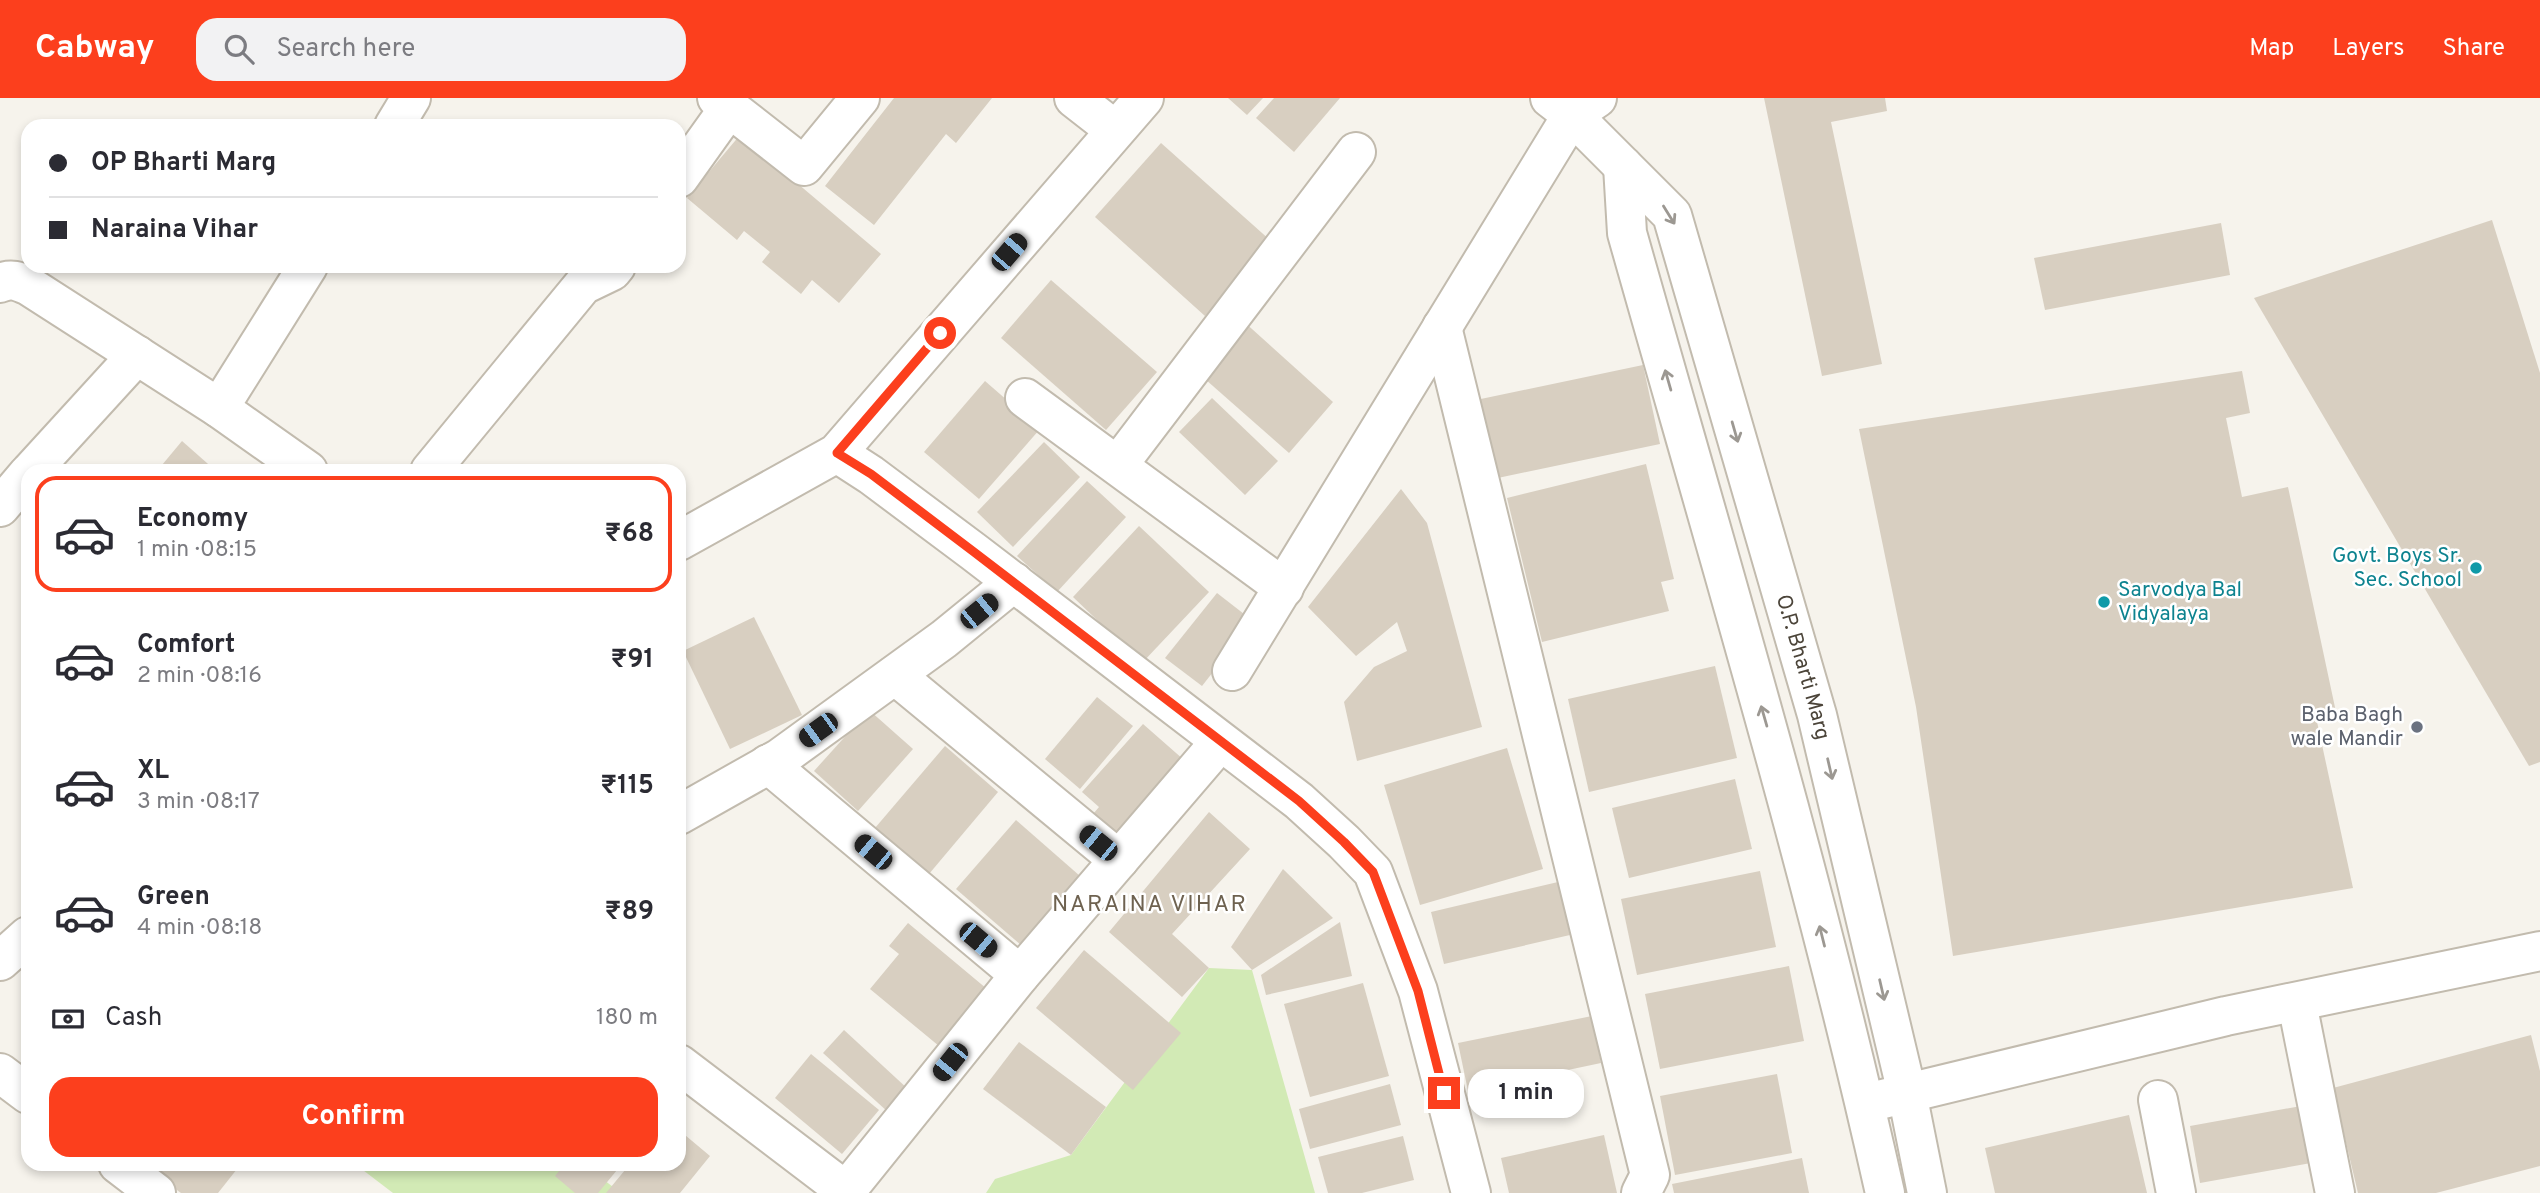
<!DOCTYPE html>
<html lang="en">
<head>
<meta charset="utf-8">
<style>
  :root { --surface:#fff; --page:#f2f2f3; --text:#2b2b33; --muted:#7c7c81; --line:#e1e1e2; --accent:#fc3f1d }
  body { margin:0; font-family:Overpass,sans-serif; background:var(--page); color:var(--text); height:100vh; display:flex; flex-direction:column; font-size:26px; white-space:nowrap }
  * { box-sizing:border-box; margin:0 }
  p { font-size:23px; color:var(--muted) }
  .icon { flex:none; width:38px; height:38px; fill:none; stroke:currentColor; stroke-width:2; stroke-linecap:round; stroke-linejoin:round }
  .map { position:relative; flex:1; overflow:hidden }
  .drawer { position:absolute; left:21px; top:366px; width:665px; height:707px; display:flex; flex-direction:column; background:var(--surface); border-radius:21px; box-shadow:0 4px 10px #0003 }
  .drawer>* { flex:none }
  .banner { position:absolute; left:21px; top:21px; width:665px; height:154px; border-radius:21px; box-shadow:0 4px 10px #0003; display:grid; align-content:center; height:154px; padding:0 28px; background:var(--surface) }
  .end { position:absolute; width:32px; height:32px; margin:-16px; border:9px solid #fc3f1d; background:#fff; box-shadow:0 0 0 4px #fff }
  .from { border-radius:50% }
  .bubble { position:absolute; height:49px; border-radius:21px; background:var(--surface); box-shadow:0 4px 10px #0003; font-size:23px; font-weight:700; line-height:49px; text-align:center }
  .car { position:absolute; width:21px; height:42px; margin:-21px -10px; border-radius:9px; box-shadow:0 0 5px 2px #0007; background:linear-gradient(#222 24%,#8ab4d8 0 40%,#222 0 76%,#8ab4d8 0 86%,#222 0) }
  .banner b { display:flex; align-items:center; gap:24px; height:66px; font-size:26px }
  .banner b+b { border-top:2px solid var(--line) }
  .banner i { width:18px; height:18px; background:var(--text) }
  ul { padding:12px 0 0; list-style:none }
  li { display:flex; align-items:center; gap:21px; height:116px; margin:0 14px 10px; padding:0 14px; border:4px solid transparent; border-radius:21px }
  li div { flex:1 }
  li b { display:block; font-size:26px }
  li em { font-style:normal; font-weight:700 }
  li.selected { border-color:var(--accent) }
  li>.icon { width:63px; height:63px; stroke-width:1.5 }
  .pay { display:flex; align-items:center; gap:18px; height:77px; padding:0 28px; font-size:26px }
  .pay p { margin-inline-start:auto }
  .primary-button { display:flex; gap:14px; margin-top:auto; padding:14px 28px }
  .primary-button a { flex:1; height:80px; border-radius:21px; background:var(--accent); color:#fff; font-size:28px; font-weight:700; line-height:80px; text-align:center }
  header { display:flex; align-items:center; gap:42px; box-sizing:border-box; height:98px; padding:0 35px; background:var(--accent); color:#fff }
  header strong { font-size:33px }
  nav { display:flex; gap:38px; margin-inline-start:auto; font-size:24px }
  .search { width:490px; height:63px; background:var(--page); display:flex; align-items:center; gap:18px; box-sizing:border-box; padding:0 24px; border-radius:21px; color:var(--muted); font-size:26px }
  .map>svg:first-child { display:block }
  .green { fill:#d2eab5 }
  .building { fill:#d8cfc1 }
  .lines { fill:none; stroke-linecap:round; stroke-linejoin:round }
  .street-casing { stroke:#c2bbae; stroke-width:42 }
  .street { stroke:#fff; stroke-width:38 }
  .oneway { stroke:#9c9892 }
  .route { stroke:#fc3f1d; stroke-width:9 }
  .culture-dot { fill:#0f9aa8; stroke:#fff; stroke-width:2.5 }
  .worship-dot { fill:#6b7280; stroke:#fff; stroke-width:2.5 }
  .labels { text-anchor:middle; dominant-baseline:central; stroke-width:5; stroke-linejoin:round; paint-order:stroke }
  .culture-label { font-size:21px; fill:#0d838f; stroke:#fff; text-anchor:end }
  .street-label { font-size:21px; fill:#4b4439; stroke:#fff }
  .worship-label { font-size:21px; fill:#5b616d; stroke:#fff; text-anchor:end }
  .neighbourhood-label { font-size:23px; letter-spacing:2px; fill:#6e6250; stroke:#fff }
</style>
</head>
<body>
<header>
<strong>Cabway</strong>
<div class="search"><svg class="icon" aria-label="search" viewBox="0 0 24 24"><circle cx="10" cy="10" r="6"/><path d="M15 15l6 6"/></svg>Search here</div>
<nav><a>Map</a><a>Layers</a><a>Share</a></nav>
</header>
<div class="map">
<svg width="2540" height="1095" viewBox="0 0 2540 1095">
  <rect width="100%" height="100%" fill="#f6f3ec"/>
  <g class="green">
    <polygon points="1209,870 1252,872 1315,1095 986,1095 995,1081 1071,1057"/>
    <polygon points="355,1066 583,1066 621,1095 393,1095"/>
  </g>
  <g class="building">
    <polygon points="894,0 992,0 956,45 946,36 874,127 825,88"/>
    <polygon points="1228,0 1263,0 1247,17"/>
    <polygon points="1274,0 1340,0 1294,54 1256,20"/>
    <polygon points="1764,0 1885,0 1887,13 1831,24 1882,266 1822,278"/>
    <polygon points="740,37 881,156 839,205 812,182 801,196 762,164 770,154 744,133 737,142 687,100"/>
    <polygon points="1161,45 1271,143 1205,218 1095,119"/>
    <polygon points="2492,122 2540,275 2540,664 2529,668 2254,200"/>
    <polygon points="2221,125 2230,177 2045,212 2034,160"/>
    <polygon points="1051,182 1157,274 1106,332 1001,240"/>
    <polygon points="1242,222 1333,304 1289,355 1197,274"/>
    <polygon points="1643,267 1660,346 1493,381 1476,302"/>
    <polygon points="2242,273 2250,315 2226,320 2242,399 2288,389 2336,614 2316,619 2353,790 1953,858 1916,609 1859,331"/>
    <polygon points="985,283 1040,331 979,401 924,354"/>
    <polygon points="1212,300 1278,363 1245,397 1179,334"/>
    <polygon points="182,343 216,373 157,373"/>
    <polygon points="1044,344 1080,379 1013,449 977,414"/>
    <polygon points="1646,366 1674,481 1661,484 1669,513 1542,544 1507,400"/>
    <polygon points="1087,383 1126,419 1057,494 1017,458"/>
    <polygon points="1401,391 1427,425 1482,629 1357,663 1344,604 1374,569 1407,553 1397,524 1356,558 1308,509"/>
    <polygon points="1139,428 1209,494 1142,565 1073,499"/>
    <polygon points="1217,495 1253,523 1202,588 1165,560"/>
    <polygon points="754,519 802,617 730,651 683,553"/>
    <polygon points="1715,568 1737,660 1589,694 1568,601"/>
    <polygon points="1097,599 1133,628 1080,691 1045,661"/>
    <polygon points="869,612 913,651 858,713 814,673"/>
    <polygon points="1143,626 1184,662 1112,743 1088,722 1099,709 1082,694"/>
    <polygon points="945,648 998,694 929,776 875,730"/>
    <polygon points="1507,650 1543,771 1420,807 1384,687"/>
    <polygon points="1735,681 1752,751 1629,780 1612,710"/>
    <polygon points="1209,714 1250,751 1172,836 1209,870 1182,899 1109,834"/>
    <polygon points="1016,722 1088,785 1028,853 956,791"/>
    <polygon points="1283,771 1333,820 1252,872 1231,849"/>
    <polygon points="1760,773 1776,849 1637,877 1621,801"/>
    <polygon points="1558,784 1570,837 1444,866 1431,814"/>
    <polygon points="1340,824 1352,878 1266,897 1261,877"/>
    <polygon points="908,825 987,891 939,948 870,891 899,856 889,848"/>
    <polygon points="1084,852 1181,935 1133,992 1036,910"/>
    <polygon points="1789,868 1804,943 1660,971 1645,896"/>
    <polygon points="1363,885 1389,978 1310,999 1284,906"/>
    <polygon points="1592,918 1601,965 1468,993 1458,945"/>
    <polygon points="844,932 909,992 888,1014 823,955"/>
    <polygon points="2531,937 2540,973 2540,1068 2436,1095 2358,1095 2333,990"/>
    <polygon points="1019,944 1106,1009 1071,1057 983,991"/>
    <polygon points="811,956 879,1012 842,1056 775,1000"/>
    <polygon points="1777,976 1792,1055 1675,1077 1660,998"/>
    <polygon points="1390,986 1401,1027 1310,1051 1299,1011"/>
    <polygon points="2301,1008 2311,1065 2200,1085 2190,1028"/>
    <polygon points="2129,1017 2147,1095 1995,1095 1985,1050"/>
    <polygon points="679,1032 710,1058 680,1095 606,1095 630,1066 679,1066"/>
    <polygon points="1604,1037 1617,1095 1509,1095 1501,1060"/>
    <polygon points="1403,1038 1414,1082 1362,1095 1328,1095 1318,1059"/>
    <polygon points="1802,1060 1809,1095 1674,1095 1672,1086"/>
    <polygon points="155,1066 241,1066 218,1095 181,1095 150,1072"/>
    <polygon points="565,1066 622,1066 598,1095 575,1095 555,1078"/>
  </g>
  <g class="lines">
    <defs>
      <g id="street">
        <polyline points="717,0 804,68 860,0"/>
        <polyline points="1074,0 1115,32"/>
        <path id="s1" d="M 1550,0 L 1572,17 L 1672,117 L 1817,617 L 1907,995 L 1927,1095"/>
        <polyline points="394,28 411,0"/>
        <path d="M 1623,68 L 1627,135 C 1717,454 1813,772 1885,1095"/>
        <polyline points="679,80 729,10"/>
        <polyline points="308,168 219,310 308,373"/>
        <path d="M 0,185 C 11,180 18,183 29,188 L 219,310"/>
        <polyline points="1442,229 1650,1077 1641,1095"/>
        <polyline points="1025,300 1284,490"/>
        <polyline points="837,355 871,377 974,454 1299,703 1344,744 1373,774 1418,893 1471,1095"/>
        <polyline points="1118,367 1356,54"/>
        <polyline points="31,373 137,257"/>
        <polyline points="430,373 583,187 612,173 616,168"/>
        <polyline points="0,409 28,376"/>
        <polyline points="679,443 837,355 1144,0"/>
        <polyline points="1232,573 1572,17 1597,0"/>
        <polyline points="895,577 1119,762"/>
        <polyline points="768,666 1020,877"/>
        <polyline points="679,717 780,660 944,541 1014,484"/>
        <polyline points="0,863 28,838"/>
        <polyline points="2297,905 2335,1095"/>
        <polyline points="679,966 846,1093 1020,877 1220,644"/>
        <polyline points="0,975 28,996"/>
        <polyline points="1883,1001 2226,918 2540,853"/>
        <polyline points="2158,1002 2176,1095"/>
        <polyline points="118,1066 156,1095"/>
      </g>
    </defs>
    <use href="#street" class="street-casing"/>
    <use href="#street" class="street"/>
  </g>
  <defs><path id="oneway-shaft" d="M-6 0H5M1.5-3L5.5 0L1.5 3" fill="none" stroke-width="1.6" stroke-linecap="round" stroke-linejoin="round" transform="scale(1.75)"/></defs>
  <g class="oneway">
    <use href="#oneway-shaft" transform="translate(1669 117) rotate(58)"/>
    <use href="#oneway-shaft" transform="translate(1668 282) rotate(-106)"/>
    <use href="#oneway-shaft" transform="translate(1735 334) rotate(74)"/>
    <use href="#oneway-shaft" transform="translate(1764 618) rotate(-106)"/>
    <use href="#oneway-shaft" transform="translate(1830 671) rotate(77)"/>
    <use href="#oneway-shaft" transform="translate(1822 838) rotate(-104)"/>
    <use href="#oneway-shaft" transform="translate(1882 892) rotate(77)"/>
  </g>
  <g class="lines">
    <polyline class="route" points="940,235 837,355 871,376 974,454 1299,703 1344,744 1373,774 1418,893 1444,995"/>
  </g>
  <g class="culture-dot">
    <circle cx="2476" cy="470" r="7"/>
    <circle cx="2104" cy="504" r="7"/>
  </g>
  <circle class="worship-dot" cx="2417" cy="629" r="7"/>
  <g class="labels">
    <g class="culture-label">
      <text x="2462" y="458">Govt. Boys Sr.<tspan x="2462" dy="24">Sec. School</tspan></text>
      <text x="2118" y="492" text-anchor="start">Sarvodya Bal<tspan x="2118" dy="24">Vidyalaya</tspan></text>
    </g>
    <g class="street-label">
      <text stroke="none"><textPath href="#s1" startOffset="640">O.P. Bharti Marg</textPath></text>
    </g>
    <g class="worship-label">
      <text x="2403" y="617">Baba Bagh<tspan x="2403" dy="24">wale Mandir</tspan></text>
    </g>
    <g class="neighbourhood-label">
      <text x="1150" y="807">NARAINA VIHAR</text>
    </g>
  </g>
</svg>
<i class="end from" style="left:940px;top:235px"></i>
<i class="end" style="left:1444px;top:995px"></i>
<div class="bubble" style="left:1468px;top:971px;width:116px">1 min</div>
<i class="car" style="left:1009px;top:154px;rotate:41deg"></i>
<i class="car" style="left:979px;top:513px;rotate:51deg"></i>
<i class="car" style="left:818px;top:632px;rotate:234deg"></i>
<i class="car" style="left:1098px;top:745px;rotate:309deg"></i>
<i class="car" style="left:873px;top:754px;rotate:310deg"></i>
<i class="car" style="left:978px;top:842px;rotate:130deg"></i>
<i class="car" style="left:950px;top:964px;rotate:219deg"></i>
<div class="banner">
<b><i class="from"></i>OP Bharti Marg</b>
<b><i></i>Naraina Vihar</b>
</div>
<section class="drawer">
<ul>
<li class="selected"><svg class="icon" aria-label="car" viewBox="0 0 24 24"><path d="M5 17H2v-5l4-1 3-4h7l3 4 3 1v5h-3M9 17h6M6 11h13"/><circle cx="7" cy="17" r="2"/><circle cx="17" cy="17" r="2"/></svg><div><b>Economy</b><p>1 min · 08:15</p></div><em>₹68</em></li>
<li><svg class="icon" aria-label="car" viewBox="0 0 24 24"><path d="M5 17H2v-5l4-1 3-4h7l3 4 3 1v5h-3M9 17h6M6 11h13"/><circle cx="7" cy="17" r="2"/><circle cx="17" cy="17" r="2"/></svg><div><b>Comfort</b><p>2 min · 08:16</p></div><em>₹91</em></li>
<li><svg class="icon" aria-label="car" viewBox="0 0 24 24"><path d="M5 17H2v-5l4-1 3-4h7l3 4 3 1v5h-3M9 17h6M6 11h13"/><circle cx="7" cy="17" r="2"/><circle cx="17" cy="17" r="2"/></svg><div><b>XL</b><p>3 min · 08:17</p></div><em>₹115</em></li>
<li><svg class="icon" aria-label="car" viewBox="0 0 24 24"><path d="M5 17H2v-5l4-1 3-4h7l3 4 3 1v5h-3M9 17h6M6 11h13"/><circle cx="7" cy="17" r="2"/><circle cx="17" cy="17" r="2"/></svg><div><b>Green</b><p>4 min · 08:18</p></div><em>₹89</em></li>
</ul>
<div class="pay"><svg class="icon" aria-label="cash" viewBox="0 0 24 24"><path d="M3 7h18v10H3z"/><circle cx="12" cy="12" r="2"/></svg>Cash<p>180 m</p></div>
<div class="primary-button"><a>Confirm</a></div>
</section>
</div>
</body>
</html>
